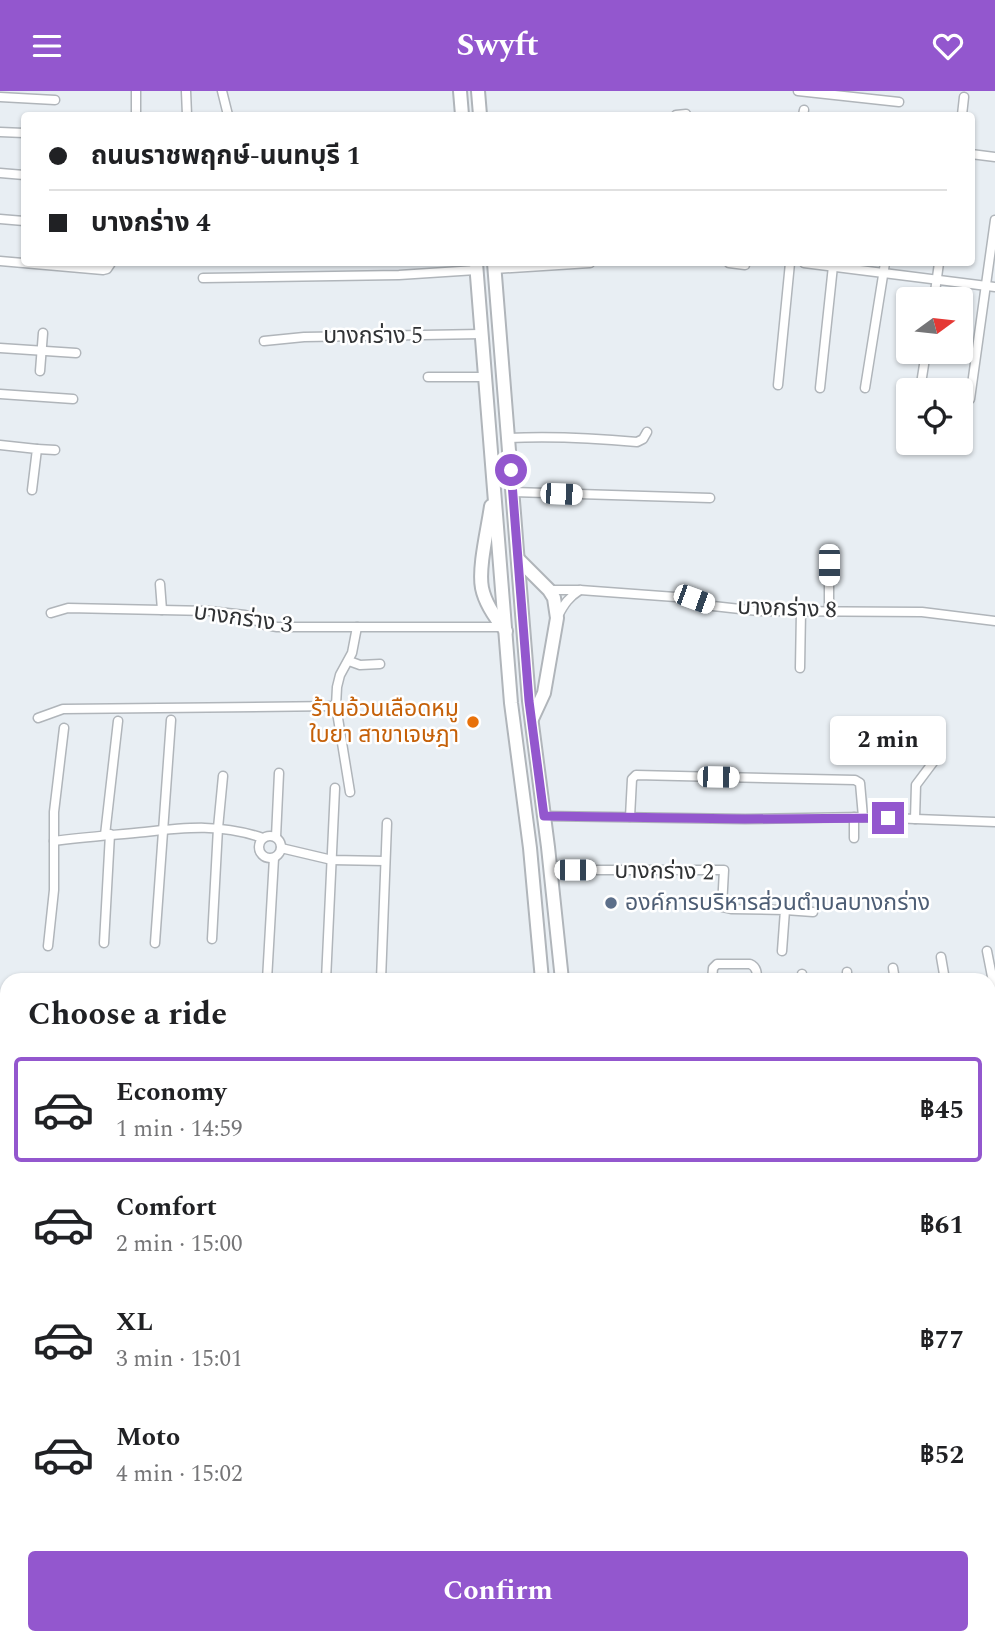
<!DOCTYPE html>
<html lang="en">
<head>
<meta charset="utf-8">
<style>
  :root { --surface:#fff; --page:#f2f2f2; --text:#202124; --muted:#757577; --line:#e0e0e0; --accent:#9357ce }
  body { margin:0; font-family:Spectral,"Noto Sans Thai",serif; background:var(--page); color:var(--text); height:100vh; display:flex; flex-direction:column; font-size:26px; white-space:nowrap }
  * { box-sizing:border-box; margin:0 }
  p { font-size:23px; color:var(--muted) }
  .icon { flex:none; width:38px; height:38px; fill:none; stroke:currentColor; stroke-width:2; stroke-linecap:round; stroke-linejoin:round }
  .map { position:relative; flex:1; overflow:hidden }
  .details { position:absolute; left:0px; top:882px; width:996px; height:672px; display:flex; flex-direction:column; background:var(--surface); border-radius:21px 21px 0 0; box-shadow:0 2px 5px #0004 }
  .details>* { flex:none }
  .banner { position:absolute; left:21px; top:21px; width:954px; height:154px; border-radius:7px; box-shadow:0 2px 5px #0004; display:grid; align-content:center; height:154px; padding:0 28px; background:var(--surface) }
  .needle { width:46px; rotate:75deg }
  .fabs { position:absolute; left:896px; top:196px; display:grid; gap:14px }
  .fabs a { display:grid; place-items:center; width:77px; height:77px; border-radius:7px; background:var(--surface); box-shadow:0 2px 5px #0004; font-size:35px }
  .end { position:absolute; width:32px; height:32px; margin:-16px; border:9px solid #9357ce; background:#fff; box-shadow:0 0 0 4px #fff }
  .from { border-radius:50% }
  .bubble { position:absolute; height:49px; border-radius:7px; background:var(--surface); box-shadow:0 2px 5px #0004; font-size:23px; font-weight:700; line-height:49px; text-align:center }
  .car { position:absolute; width:21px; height:42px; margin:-21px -10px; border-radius:9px; box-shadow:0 0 5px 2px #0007; background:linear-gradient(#fff 24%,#345 0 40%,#fff 0 76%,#345 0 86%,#fff 0) }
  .banner b { display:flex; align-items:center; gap:24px; height:66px; font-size:26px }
  .banner b+b { border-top:2px solid var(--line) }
  .banner i { width:18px; height:18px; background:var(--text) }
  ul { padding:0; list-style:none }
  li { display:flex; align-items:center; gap:21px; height:105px; margin:0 14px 10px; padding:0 14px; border:4px solid transparent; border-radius:7px }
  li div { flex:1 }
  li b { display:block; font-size:26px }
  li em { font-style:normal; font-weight:700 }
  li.current { border-color:var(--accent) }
  li>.icon { width:63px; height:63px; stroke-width:1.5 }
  h2 { padding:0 28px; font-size:32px; line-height:84px }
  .cta { display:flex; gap:14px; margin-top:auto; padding:14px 28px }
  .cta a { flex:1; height:80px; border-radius:7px; background:var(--accent); color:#fff; font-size:28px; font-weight:700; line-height:80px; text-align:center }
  header { display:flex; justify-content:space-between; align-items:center; height:91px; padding:0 28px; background:var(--accent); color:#fff; font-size:32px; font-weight:700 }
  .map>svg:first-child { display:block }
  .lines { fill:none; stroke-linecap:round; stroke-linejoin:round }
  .canal { stroke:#35b7db; stroke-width:9 }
  .street-casing { stroke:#b0b5ba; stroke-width:11 }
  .secondary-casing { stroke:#b0b5ba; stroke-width:16 }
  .street { stroke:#fff; stroke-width:8 }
  .secondary { stroke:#fff; stroke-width:12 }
  .route { stroke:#9357ce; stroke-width:9 }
  .food-dot { fill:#e8710a; stroke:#fff; stroke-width:2.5 }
  .service-dot { fill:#5c6f8a; stroke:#fff; stroke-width:2.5 }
  .labels { text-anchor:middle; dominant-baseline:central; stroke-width:5; stroke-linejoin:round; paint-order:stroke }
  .street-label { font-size:23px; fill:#303234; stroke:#fff }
  .food-label { font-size:23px; fill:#c56008; stroke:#fff; text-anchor:end }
  .service-label { font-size:23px; fill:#4e5e75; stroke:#fff; text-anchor:start }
</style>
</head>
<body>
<header><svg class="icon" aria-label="menu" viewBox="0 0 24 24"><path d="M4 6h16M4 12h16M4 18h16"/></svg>Swyft<svg class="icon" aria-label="heart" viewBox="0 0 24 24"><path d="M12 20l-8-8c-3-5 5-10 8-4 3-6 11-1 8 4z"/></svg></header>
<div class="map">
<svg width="995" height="1554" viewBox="0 0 995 1554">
  <rect width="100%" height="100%" fill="#e8eef3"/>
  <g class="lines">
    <g class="canal">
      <polyline points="0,1220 7,1220"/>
      <polyline points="989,1364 995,1365"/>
    </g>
    <defs>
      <g id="street">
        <polyline points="186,0 187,24"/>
        <polyline points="222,0 228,24"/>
        <polyline points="798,0 899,11"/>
        <polyline points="0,6 55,9"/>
        <polyline points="136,24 136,0"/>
        <polyline points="676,24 686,23"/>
        <polyline points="803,24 804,19"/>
        <polyline points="962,24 964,6"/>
        <polyline points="0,41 24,42"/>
        <polyline points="971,63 995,66"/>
        <polyline points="0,82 24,84"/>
        <polyline points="0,128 24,130"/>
        <polyline points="0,170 103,179 107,178 111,172"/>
        <polyline points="729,172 745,174"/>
        <polyline points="804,172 995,196"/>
        <polyline points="494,178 590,172"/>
        <polyline points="203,187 399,184 476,179"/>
        <polyline points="934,208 939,172"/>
        <polyline points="264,250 304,246 482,243"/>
        <polyline points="0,257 76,262"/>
        <polyline points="40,280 43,242"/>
        <polyline points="428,286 485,286"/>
        <polyline points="778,294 790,172"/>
        <polyline points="820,297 833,175"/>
        <polyline points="865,297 885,172"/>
        <polyline points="920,299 926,261"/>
        <polyline points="0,303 73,308"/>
        <polyline points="970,308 995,129"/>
        <path d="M 508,347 C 551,345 594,347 637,351 L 643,348 L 647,341"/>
        <polyline points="0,354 37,358 32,399"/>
        <polyline points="37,358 55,359"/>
        <polyline points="513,401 710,407"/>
        <polyline points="160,493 162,519"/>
        <polyline points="549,499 580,499 689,507 713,515 758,520 922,521 995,530"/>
        <polyline points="829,520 829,474"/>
        <polyline points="51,522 68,517 209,520 245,524 265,534 277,536 503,536"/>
        <path d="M 558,525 C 564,513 569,506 580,499"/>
        <polyline points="349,570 360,574 380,573"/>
        <polyline points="800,577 801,520"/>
        <polyline points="38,627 63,618 336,615"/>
        <polyline points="350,701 336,615 337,596 340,584 352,562 357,536"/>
        <polyline points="544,725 745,728 863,726 995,731"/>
        <polyline points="630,726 632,688 636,684 855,689 860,692 863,726"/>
        <polyline points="854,726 854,747"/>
        <polyline points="915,728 916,694 934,670"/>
        <polyline points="105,744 118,630"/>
        <circle cx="270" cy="756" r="11"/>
        <polyline points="276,746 279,682"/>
        <path d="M 54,750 C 85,746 115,744 145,741 C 189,736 221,733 263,747"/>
        <polyline points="281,757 332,769 385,770"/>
        <polyline points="550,779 724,779 722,816 731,818 785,819 782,860"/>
        <polyline points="785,819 813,821"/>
        <polyline points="212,848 218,737 223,685"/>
        <polyline points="104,852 110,743"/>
        <polyline points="155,852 171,629"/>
        <polyline points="48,855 54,799 54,721 64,637"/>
        <polyline points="987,860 995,901"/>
        <polyline points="941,866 945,889"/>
        <polyline points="893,877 895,889"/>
        <polyline points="267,889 274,767"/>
        <polyline points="326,889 335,697"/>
        <polyline points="381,889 387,732"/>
        <path d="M 712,889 L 713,877 L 717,873 L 750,873 C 757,876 757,882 757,889"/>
        <polyline points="802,889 802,883"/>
        <polyline points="847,889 847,881"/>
        <polyline points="989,928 995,927"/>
        <polyline points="0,1300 1,1292"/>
        <polyline points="0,1487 7,1451"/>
        <polyline points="359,1547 359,1554"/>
        <polyline points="204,1554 208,1547"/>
        <polyline points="696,1554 707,1547"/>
        <polyline points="928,1554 939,1547"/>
        <polyline points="982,1554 995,1545"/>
      </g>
      <g id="secondary">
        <polyline points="460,0 462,24"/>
        <polyline points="478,0 480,24"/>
        <polyline points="476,172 511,612 530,757 542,889"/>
        <polyline points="494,172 529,610 548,756 562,889"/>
        <path d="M 491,415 C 488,437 478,477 482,497 C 485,512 496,528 506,540"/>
        <polyline points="518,468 549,499 554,507 557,527 544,602 532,628"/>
        <polyline points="989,1344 995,1355"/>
        <polyline points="712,1547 716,1554"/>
        <polyline points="734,1547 738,1554"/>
      </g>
    </defs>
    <use href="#street" class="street-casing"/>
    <use href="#secondary" class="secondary-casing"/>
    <use href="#street" class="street"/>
    <use href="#secondary" class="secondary"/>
  </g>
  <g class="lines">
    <polyline class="route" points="511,379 529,610 544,725 745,728 888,727"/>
  </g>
  <circle class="food-dot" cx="473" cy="631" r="7"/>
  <circle class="service-dot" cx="611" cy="812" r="7"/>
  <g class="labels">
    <g class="street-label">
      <text x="373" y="245">บางกร่าง 5</text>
      <text transform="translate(787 518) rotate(2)">บางกร่าง 8</text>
      <text transform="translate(243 528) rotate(8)">บางกร่าง 3</text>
      <text transform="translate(664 781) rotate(1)">บางกร่าง 2</text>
    </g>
    <g class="food-label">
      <text x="459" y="618">ร้านอ้วนเลือดหมู<tspan x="459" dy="26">ใบยา สาขาเจษฎา</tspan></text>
    </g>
    <g class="service-label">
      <text x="625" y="812">องค์การบริหารส่วนตำบลบางกร่าง</text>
    </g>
  </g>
</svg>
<div class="fabs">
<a><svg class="needle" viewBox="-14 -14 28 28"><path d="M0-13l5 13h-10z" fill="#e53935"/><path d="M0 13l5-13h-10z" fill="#757577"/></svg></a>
<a><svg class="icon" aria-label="locate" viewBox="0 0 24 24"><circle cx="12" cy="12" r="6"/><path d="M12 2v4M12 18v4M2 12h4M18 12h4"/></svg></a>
</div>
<i class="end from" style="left:511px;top:379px"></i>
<i class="end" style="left:888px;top:727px"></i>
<div class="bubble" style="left:830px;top:625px;width:116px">2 min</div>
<i class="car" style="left:561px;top:403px;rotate:92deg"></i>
<i class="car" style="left:829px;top:474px;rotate:180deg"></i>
<i class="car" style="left:694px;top:508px;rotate:110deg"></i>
<i class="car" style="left:718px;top:686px;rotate:91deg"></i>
<i class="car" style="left:575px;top:779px;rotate:90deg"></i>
<div class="banner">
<b><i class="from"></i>ถนนราชพฤกษ์-นนทบุรี 1</b>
<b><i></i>บางกร่าง 4</b>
</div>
<section class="details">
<h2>Choose a ride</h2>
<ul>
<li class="current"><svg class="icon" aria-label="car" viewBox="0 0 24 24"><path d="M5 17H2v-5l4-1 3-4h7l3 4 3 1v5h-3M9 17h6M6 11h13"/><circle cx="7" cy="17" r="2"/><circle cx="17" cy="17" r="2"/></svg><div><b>Economy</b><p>1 min · 14:59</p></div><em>฿45</em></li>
<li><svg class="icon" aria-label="car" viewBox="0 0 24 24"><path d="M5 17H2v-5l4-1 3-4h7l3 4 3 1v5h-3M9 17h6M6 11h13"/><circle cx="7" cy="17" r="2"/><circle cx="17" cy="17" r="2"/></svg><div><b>Comfort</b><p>2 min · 15:00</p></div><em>฿61</em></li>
<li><svg class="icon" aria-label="car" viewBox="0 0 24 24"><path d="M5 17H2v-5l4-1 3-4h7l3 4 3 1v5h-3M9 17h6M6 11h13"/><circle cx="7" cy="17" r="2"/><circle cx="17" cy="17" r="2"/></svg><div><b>XL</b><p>3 min · 15:01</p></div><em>฿77</em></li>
<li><svg class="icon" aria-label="car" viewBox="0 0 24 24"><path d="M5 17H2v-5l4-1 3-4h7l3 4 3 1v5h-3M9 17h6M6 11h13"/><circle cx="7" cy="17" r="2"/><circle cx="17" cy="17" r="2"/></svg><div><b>Moto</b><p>4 min · 15:02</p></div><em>฿52</em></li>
</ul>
<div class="cta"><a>Confirm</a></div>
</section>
</div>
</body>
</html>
